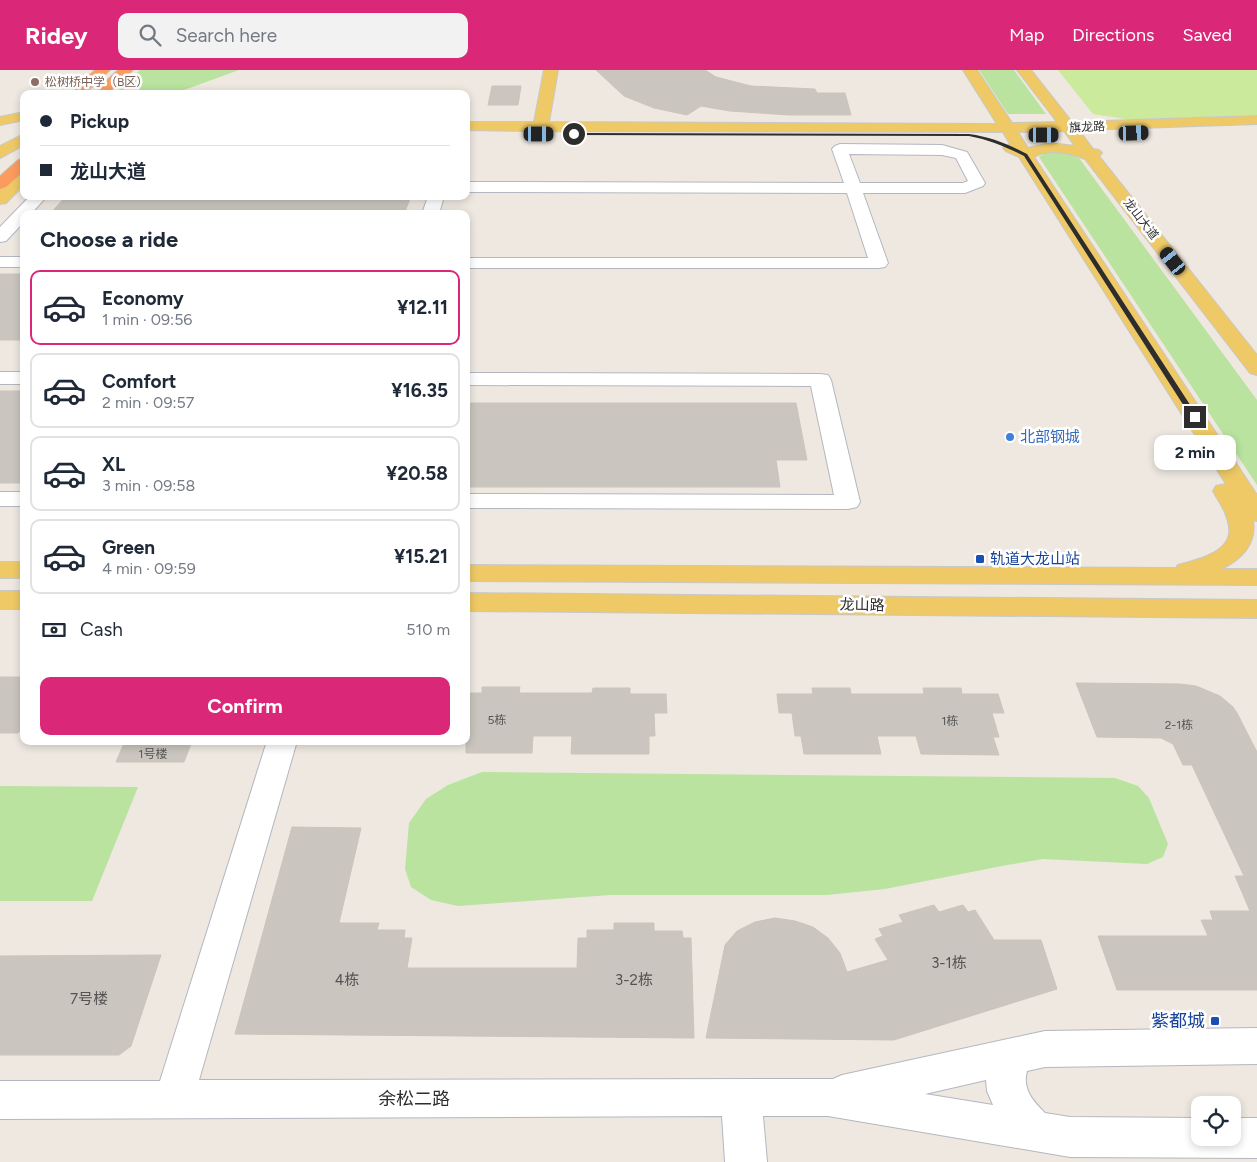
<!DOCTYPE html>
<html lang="en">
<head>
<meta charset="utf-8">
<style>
  :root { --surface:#fff; --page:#f2f2f3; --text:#1f2937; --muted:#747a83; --line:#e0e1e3; --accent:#db2777 }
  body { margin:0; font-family:Figtree,"Noto Sans SC",sans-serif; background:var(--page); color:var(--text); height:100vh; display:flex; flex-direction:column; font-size:19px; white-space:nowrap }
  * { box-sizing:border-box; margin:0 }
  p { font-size:16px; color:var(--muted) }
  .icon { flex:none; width:28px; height:28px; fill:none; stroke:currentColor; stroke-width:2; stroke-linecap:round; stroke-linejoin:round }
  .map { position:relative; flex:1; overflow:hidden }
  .drawer { position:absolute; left:20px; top:140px; width:450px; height:535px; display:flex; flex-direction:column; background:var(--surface); border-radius:10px; box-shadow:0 2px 8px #0003 }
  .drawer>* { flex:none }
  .guide { position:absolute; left:20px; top:20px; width:450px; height:110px; border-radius:10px; box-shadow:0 2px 8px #0003; display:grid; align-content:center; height:110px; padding:0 20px; background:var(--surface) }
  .buttons { position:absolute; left:1191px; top:1026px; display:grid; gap:10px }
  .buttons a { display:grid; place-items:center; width:50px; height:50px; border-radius:10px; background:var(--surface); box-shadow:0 2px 8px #0003; font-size:25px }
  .end { position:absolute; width:22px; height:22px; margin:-11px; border:6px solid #2d2d2d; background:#fff; box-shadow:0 0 0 2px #fff }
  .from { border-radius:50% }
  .bubble { position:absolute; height:35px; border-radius:10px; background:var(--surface); box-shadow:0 2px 8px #0003; font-size:16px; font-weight:700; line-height:35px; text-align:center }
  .car { position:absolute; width:15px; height:30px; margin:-15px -8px; border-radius:6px; box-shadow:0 0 4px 1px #0007; background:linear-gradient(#222 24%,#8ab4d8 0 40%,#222 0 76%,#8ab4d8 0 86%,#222 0) }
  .guide b { display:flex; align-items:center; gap:18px; height:48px; font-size:19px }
  .guide b+b { border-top:1px solid var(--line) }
  .guide i { width:12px; height:12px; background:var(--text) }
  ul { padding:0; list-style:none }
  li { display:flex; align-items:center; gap:15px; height:75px; margin:0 10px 8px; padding:0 10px; border:2px solid var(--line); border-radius:10px }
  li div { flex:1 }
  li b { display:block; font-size:19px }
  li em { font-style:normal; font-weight:700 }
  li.on { border-color:var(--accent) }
  li>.icon { width:45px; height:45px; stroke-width:1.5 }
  h2 { padding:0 20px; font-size:22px; line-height:60px }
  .pay { display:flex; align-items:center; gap:12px; height:55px; padding:0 20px; font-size:19px }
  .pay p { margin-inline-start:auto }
  .action { display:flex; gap:10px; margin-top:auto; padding:10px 20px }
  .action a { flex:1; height:58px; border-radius:10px; background:var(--accent); color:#fff; font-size:20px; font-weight:700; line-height:58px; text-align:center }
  header { display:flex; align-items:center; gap:30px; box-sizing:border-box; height:70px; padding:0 25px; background:var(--accent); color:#fff }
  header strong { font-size:24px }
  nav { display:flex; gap:28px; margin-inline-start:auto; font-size:18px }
  .search { width:350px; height:45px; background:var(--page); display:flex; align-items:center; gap:12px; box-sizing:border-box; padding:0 18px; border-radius:10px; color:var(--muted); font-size:19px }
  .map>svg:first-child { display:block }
  .green { fill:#b9e39f }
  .pitch { fill:#cbea9b }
  .building { fill:#cac6bf; stroke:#cac4ba }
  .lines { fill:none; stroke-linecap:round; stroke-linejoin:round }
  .minor-casing { stroke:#b4b7c0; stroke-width:2 }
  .major-casing { stroke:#c8c8c8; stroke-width:2 }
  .highway-casing { stroke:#c8c8c8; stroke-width:2 }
  .minor { fill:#fff; fill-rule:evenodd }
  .major { fill:#eec966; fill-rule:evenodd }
  .highway { fill:#fb9c5f; fill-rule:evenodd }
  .route { fill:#2d2d2d }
  .education-dot { fill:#8d6e63; stroke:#fff; stroke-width:2 }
  .shop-dot { fill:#3f7fe0; stroke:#fff; stroke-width:2 }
  .transit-dot { fill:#1a4fb4; stroke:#fff; stroke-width:2 }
  .labels { text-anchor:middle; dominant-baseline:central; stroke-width:5; stroke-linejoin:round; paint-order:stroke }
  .far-education-label { font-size:12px; fill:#785e54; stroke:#fff; text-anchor:start }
  .far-street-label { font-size:12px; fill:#2d2d2d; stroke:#fff }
  .number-label { font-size:12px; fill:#545352 }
  .shop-label { font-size:15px; fill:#366cbe; stroke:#fff; text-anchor:start }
  .transit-label { font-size:15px; fill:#164399; stroke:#fff; text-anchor:start }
  .street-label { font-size:15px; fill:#2d2d2d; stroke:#fff }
  .near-number-label { font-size:15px; fill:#545352 }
  .near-transit-label { font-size:18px; fill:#164399; stroke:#fff; text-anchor:end }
  .near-street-label { font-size:18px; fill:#2d2d2d; stroke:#fff }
</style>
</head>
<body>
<header>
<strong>Ridey</strong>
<div class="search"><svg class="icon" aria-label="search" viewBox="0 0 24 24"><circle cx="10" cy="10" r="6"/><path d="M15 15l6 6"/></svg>Search here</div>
<nav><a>Map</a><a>Directions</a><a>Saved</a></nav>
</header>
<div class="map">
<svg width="1257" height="1092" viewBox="0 0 1257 1092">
  <rect width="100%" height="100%" fill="#eee8e1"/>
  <g class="green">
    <polygon points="140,0 239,0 173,24 115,24"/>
    <polygon points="979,0 1014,0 1046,44 1008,44"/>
    <polygon points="1047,82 1062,82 1079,88 1257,330 1257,415 1039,87"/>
    <polygon points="482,702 1115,708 1138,716 1149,728 1168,774 1163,787 1147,794 1043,789 1007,795 885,819 827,825 610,825 458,836 431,830 411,817 405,799 409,753 426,729 448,715"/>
    <polygon points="0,716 138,717 92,831 0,831"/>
  </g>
  <polygon class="pitch" points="1058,0 1257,0 1257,45 1132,50 1093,44"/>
  <g class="building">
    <polygon points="596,0 705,0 716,7 751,16 815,19 817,23 845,23 851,45 789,45 730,41 701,36 687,45 654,38 624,26"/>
    <polygon points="492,16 521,16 518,35 488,35"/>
    <polygon points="66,126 411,126 404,144 50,144"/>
    <rect x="0" y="204" width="24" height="66"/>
    <rect x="0" y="321" width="24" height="92"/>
    <polygon points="466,333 796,333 807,390 776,390 780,417 466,417"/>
    <polygon points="0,607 24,607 24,653 18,663 0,663"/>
    <polygon points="1076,613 1180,614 1196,616 1220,626 1233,637 1237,643 1257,682 1257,920 1117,920 1098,866 1208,866 1201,850 1213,850 1210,841 1250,841 1235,806 1244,806 1192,695 1183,695 1173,674 1161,668 1097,667"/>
    <polygon points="482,617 520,617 519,623 592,623 593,618 630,618 630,624 666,624 667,643 654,643 655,666 649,666 649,684 571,684 572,666 533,666 532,683 466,683 466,623 482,623"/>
    <polygon points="812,618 850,618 851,624 924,624 923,618 961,618 962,624 998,624 1004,643 992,643 999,667 993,667 999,685 921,684 916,666 877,666 881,684 804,684 801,666 795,666 792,643 779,643 777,624 813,624"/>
    <polygon points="125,671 192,671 184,692 116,692"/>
    <polygon points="292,757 361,758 339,853 379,853 377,860 405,860 404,868 412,868 407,898 577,898 578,868 587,868 587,860 614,860 614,853 654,853 654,861 682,861 683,868 691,868 694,968 235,964"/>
    <polygon points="934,835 939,842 963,835 968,842 975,840 994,870 1041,870 1057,919 894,970 706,968 725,875 737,861 755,852 775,848 795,851 813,857 828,868 840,883 847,902 888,890 875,869 883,866 879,859 903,852 899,845"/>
    <polygon points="161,885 131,976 119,985 0,985 0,886"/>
  </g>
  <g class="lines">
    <defs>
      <g id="minor">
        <path d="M 840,74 L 942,75 L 967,82 L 985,113 L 983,116 L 965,123 L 863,123 L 888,193 L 885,197 L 879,198 L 466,198 L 466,188 L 868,188 L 847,123 L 466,122 L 466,112 L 844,113 L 832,79 L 835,76 ZM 849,84 L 942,85 L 956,88 L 968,111 L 963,113 L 860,113 Z"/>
        <polygon points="30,126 47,126 31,144 24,144 24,152 6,171 0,172 0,157"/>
        <polygon points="428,126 444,126 439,144 422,144"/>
        <rect x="0" y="187" width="24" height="10"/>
        <rect x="0" y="302" width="24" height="12"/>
        <polygon points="466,303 820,304 828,305 831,310 860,432 857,437 848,439 466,438 466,424 834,425 811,316 466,315"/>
        <rect x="0" y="422" width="24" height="14"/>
        <path d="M 267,671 L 297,671 L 199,1010 L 833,1009 L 842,1005 L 1045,961 L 1257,958 L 1257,994 L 1045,997 L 1027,1001 C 1022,1019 1033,1031 1045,1043 L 1070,1047 L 1200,1048 L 1200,1068 L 1232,1068 L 1232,1048 L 1257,1048 L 1257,1088 L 1070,1087 L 828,1046 L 763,1046 L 767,1092 L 725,1092 L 722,1046 L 0,1049 L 0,1011 L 160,1011 ZM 986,1010 L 987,1021 L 993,1035 L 925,1024 Z"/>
      </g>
      <g id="major">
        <path d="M 544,0 L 558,0 L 549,52 L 997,54 L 963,0 L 977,0 L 1012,53 L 1057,52 L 1017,0 L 1031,0 L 1072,52 L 1257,46 L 1257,54 L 1079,60 L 1093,79 L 1099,80 L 1102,83 L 1099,86 L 1257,285 L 1257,305 L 1250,303 L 1085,89 C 1068,83 1050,78 1034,87 L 1257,425 L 1257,451 L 1253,450 C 1257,474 1241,490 1221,499 L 1257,499 L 1257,515 L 466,511 L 466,495 L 1176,498 L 1178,495 C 1197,490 1233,482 1229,457 C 1228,444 1219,432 1213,421 L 1216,416 L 1226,414 L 1019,87 L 1006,81 L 1003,78 L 1010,74 L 1003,62 L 547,61 L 544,67 L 534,67 L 532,61 L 466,60 L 466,52 L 534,52 ZM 1064,61 L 1075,76 L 1050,73 L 1028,78 L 1018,62 Z"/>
        <polygon points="24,42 24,50 0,55 0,47"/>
        <polygon points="24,64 24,75 0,88 0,76"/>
        <polygon points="24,101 24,115 6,133 0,134 0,120 18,103"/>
        <rect x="0" y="492" width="24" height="16"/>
        <rect x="0" y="521" width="24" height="18"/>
        <polygon points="466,523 1257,530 1257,548 466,541"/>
      </g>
      <g id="highway">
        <polygon points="95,0 110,0 84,24 69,24"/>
        <polygon points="118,0 133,0 107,24 92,24"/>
        <polygon points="24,88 24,101 6,117 0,119 0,106 18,90"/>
      </g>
    </defs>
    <use href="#minor" class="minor-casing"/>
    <use href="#major" class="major-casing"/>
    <use href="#highway" class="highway-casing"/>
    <use href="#minor" class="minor"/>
    <use href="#major" class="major"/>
    <use href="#highway" class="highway"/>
  </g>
  <path class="route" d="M 574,63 L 969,64 C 991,67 1008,74 1027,84 L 1198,347 L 1195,349 L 1191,347 L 1024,86 C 1006,77 990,70 969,66 L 573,65 Z"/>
  <circle class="education-dot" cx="35" cy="12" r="5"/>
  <circle class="shop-dot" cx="1010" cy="367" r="5"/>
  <g class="transit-dot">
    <rect x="975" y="484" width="10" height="10" rx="2.5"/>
    <rect x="1210" y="946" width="10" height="10" rx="2.5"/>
  </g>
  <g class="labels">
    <g class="far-education-label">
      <text x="45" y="12">松树桥中学（B区）</text>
    </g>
    <g class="far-street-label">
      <text transform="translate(1087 57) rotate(-2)">旗龙路</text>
      <text transform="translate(1141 149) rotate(52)">龙山大道</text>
    </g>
    <g class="number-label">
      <text x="497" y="650">5栋</text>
      <text x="950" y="651">1栋</text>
      <text x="1179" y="655">2-1栋</text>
      <text x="153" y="684">1号楼</text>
    </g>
    <g class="shop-label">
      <text x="1020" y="367">北部钢城</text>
    </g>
    <g class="transit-label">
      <text x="990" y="489">轨道大龙山站</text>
    </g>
    <g class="street-label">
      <text transform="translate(862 535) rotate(1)">龙山路</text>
    </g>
    <g class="near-number-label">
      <text x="949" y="893">3-1栋</text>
      <text x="347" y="910">4栋</text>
      <text x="634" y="910">3-2栋</text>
      <text x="89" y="929">7号楼</text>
    </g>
    <g class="near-transit-label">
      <text x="1205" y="951">紫都城</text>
    </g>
    <g class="near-street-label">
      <text x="414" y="1029">余松二路</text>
    </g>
  </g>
</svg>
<div class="buttons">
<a><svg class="icon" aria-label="locate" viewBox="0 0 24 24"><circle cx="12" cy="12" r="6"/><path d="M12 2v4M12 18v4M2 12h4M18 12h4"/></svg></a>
</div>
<i class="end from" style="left:574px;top:64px"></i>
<i class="end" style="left:1195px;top:347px"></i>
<div class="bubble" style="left:1154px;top:365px;width:82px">2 min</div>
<i class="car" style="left:1134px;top:63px;rotate:88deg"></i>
<i class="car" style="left:539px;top:64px;rotate:90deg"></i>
<i class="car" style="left:1044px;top:65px;rotate:90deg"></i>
<i class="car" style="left:1173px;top:191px;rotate:322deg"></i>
<div class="guide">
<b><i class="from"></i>Pickup</b>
<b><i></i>龙山大道</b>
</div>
<section class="drawer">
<h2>Choose a ride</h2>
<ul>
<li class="on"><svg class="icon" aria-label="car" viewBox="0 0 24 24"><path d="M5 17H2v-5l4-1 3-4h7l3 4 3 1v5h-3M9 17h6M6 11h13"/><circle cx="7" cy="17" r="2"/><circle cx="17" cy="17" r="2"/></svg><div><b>Economy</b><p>1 min · 09:56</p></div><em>¥12.11</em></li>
<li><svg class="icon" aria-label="car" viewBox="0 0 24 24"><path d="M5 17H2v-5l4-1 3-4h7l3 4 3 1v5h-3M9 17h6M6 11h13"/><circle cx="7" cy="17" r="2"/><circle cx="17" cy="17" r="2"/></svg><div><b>Comfort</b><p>2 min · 09:57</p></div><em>¥16.35</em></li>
<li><svg class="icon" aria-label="car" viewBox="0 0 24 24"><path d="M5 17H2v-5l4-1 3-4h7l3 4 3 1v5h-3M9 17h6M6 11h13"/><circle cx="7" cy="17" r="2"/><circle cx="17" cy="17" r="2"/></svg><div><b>XL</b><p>3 min · 09:58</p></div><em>¥20.58</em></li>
<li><svg class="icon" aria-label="car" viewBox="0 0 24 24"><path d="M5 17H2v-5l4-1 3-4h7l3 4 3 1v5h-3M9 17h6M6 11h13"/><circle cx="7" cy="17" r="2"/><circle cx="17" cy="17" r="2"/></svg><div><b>Green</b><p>4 min · 09:59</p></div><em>¥15.21</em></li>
</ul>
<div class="pay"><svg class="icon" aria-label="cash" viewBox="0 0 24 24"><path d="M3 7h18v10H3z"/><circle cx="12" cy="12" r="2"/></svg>Cash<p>510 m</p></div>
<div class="action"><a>Confirm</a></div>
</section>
</div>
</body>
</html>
